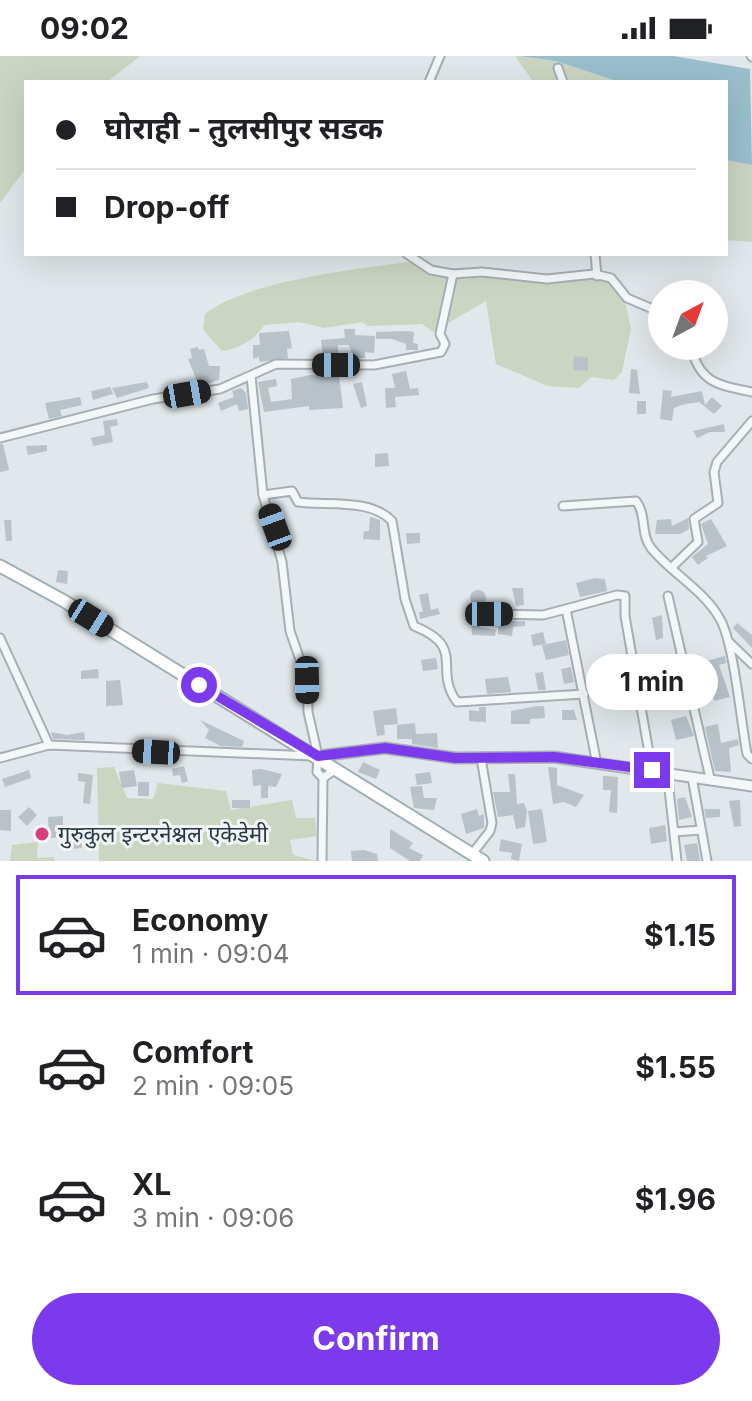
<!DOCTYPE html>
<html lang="en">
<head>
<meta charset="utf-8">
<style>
  :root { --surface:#fff; --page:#f6f6f6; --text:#202124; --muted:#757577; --line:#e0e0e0; --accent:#7c3aed }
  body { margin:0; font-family:Inter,"Noto Sans Devanagari",sans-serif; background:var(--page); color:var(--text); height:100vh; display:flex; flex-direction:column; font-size:30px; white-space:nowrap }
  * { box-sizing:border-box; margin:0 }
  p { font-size:26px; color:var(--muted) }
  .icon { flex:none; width:44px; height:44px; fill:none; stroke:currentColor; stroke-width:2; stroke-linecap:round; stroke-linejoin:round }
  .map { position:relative; height:805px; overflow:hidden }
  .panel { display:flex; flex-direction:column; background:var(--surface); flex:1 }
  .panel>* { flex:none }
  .banner { position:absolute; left:24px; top:24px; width:704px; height:176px; border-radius:0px; box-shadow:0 8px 32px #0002; display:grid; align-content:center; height:176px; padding:0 32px; background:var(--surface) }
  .needle { width:52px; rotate:41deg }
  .controls { position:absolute; left:648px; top:224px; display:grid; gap:16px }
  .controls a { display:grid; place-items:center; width:80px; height:80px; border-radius:50%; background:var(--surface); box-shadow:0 8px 32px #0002; font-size:40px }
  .end { position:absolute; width:36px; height:36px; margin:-18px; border:10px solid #7c3aed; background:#fff; box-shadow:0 0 0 4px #fff }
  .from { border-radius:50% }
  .bubble { position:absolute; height:56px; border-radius:28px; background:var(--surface); box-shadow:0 8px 32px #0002; font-size:26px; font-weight:700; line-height:56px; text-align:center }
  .car { position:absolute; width:24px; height:48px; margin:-24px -12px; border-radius:10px; box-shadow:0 0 6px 2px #0007; background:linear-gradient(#222 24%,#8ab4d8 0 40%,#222 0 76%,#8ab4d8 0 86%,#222 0) }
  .banner b { display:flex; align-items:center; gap:28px; height:76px; font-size:30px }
  .banner b+b { border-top:2px solid var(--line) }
  .banner i { width:20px; height:20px; background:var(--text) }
  ul { padding:14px 0 0; list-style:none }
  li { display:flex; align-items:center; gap:24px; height:120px; margin:0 16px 12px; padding:0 16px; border:4px solid transparent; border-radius:0px }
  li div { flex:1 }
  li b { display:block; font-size:30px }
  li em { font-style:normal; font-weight:700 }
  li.current { border-color:var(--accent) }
  li>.icon { width:72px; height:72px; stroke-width:1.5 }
  .action { display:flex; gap:16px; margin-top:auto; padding:16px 32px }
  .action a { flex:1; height:92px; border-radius:48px; background:var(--accent); color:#fff; font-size:32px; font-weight:700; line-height:92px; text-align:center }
  .status { display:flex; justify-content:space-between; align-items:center; height:56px; padding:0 40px; background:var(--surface); direction:ltr }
  .status svg { height:22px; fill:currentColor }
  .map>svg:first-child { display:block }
  .green { fill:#cbd5c2 }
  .water { fill:#9abecc }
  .building { fill:#b8c2c8 }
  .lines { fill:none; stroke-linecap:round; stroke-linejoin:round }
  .minor-casing { stroke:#a6afb5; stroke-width:11 }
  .tertiary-casing { stroke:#a6afb5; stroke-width:13 }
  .primary-casing { stroke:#a0aeb7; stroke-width:15 }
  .minor { stroke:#f4f7f8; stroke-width:7 }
  .tertiary { stroke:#f4f7f8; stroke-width:9 }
  .primary { stroke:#fff; stroke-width:11 }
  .route { stroke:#7c3aed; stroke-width:10 }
  .poi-dot { fill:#d6407a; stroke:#f1f5f8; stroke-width:3 }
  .labels { text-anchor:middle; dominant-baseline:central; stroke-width:6; stroke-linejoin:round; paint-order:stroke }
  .poi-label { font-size:22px; fill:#283843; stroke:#f1f5f8; text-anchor:start }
</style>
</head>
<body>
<div class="status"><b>09:02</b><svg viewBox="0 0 49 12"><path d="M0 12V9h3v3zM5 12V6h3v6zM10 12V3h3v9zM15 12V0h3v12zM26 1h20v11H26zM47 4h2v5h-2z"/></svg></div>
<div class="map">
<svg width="752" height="805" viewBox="0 0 752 805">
  <rect width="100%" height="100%" fill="#e1e7ea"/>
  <g class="green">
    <polygon points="0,0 140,0 107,26 26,26 26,112 0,147"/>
    <polygon points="515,0 556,5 619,26 529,26 532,24"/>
    <polygon points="726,104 752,109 752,186 726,184"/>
    <path d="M 408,206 L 450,220 L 548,224 L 593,219 L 609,224 L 625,246 L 631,272 L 622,316 L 614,324 L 591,321 L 579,332 L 548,330 L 496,308 L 486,245 L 433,276 L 422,268 L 368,270 L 362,266 L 324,272 L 299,266 L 265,269 C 251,285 244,291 222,295 L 203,274 L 205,258 C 244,226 355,213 408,206 Z"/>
    <polygon points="114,711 127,742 153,743 158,727 226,735 231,754 292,744 296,762 315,762 317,780 290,784 293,799 317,805 99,805 97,712"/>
    <polygon points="38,786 37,802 54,801 55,805 10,805 12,789"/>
  </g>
  <polygon class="water" points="518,0 673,0 750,13 752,109 726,104 726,26 619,26 556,5"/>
  <g class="building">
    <polygon points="344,273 355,273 355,279 375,280 374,297 365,296 365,302 354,302 349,289 338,289 338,298 323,299 321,284 345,282"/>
    <polygon points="289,275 292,292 287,293 288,302 260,306 259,301 253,303 253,289 260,289 259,277"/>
    <polygon points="407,275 414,276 413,287 418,288 418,294 406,294 406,288 392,283 376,283 376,276"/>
    <polygon points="198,291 199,294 204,293 209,310 220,310 219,324 199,330 188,303 192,302 190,293"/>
    <polygon points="574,300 588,301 588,315 573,314"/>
    <polygon points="631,313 637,314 640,338 629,337"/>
    <polygon points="406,315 410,333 418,332 419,339 395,341 396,351 386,352 385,332 395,332 392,318"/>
    <polygon points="310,319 339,320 343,352 309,354 309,350 264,356 258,326 276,323 277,330 268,332 271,346 292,343 291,323"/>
    <polygon points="147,326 149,332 117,342 112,332"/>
    <polygon points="362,326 367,350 361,352 353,328"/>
    <polygon points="110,331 113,338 93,344 91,335"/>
    <polygon points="241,332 246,337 248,353 239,355 237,348 221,355 218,347 234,341 232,335"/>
    <polygon points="663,334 672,335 671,341 702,335 705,349 712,341 722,350 714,358 699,346 681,349 674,352 672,365 660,363"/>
    <polygon points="80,341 82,349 60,354 62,360 49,363 45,347"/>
    <rect x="637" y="345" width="9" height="13"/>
    <polygon points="117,363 118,369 110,371 113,386 93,390 91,382 105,379 103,365"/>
    <polygon points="724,368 725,376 710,376 697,382 693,375"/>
    <polygon points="0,388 3,388 9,414 0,416"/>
    <polygon points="47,389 47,395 28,399 26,390"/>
    <polygon points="388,397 389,410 375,411 375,398"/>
    <polygon points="370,461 380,464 380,484 363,483 364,475 369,475"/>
    <polygon points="688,462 689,473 680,478 655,478 657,464 671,463 672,470"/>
    <polygon points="711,463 727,490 706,500 708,502 698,509 692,501 708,488 701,468"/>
    <polygon points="4,464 11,464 12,485 6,485"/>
    <polygon points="406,477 420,477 420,487 407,488"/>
    <polygon points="58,514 68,515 67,528 56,526"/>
    <polygon points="595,522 605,523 607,535 580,541 576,527"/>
    <polygon points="512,532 523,532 524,549 516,550"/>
    <circle cx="478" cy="542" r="8"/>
    <polygon points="428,537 431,554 438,552 440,558 420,563 419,556 423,556 419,539"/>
    <polygon points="662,559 663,582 656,584 652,562"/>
    <polygon points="479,560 480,571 496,574 495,580 472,579 471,561"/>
    <polygon points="499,565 525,565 525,570 513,571 512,580 498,578"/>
    <polygon points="737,567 752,579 752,592 733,572"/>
    <polygon points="543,576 546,588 533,590 531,579"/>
    <polygon points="566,584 569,599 546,604 542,589"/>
    <polygon points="622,600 624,610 607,613 605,603"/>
    <polygon points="725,600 726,607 719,609 730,641 714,645 706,605"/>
    <polygon points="436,602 438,613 423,615 421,604"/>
    <polygon points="571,611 574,626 564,628 561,613"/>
    <polygon points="98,613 99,622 81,623 81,615"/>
    <polygon points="543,616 546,634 538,634 535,617"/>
    <polygon points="508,621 511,636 487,638 485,623"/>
    <polygon points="120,624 123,649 106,650 106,625"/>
    <polygon points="683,635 686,646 671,651 668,640"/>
    <polygon points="538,650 544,650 545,662 530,663 530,668 511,668 511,655"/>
    <polygon points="479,651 486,651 486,666 469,665 469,654 479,655"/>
    <polygon points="396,652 398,668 384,669 385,679 377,680 373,655"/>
    <polygon points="562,654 574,654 577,664 562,664"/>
    <polygon points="686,660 694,680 676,684 671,664"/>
    <polygon points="200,664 244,685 242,691 221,690 205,682 209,674"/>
    <polygon points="415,667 416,678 437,677 438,692 412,688 412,683 397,683 397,669"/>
    <polygon points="718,668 721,687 738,683 739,689 729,692 731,716 715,715 705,671"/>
    <polygon points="51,676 67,679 84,676 85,684 53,683"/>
    <polygon points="363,706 380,714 376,723 358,716"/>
    <polygon points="184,710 188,725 182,727 180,719 173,720 172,713"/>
    <polygon points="548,711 557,712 557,729 584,739 576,751 564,746 553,748"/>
    <polygon points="261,713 282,718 276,731 268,730 268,742 261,742 261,729 253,730 252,714"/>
    <polygon points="29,714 31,722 5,731 2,723"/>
    <polygon points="134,714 137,730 122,732 119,716"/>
    <polygon points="430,716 432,727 417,729 415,718"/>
    <polygon points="78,717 93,719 90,748 83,747 85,726 78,725"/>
    <polygon points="508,718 515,718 517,748 524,747 527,755 525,771 516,773 513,759 498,761 493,736 510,736"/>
    <polygon points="603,720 618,721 617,757 609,756 611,734 603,734"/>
    <rect x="138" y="726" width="11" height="14"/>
    <polygon points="422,730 424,742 437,742 434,754 414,752 410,731"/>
    <polygon points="685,741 692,761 679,764 677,743"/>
    <rect x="232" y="744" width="18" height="8"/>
    <polygon points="740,744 741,770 734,771 729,745"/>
    <polygon points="29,751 37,759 27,770 18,761"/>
    <polygon points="477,753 479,760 484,758 484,772 466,778 461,758"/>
    <polygon points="542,753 547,786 533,788 528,755"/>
    <polygon points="704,753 720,753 720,761 706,762"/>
    <polygon points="0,754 11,754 11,775 0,774"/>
    <polygon points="63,760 63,781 49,782 48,761"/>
    <polygon points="665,769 667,785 651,788 649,772"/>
    <polygon points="390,773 413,787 409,792 423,799 420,805 410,805 390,792"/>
    <polygon points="81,782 82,792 69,793 68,783"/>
    <polygon points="501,783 522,788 519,805 511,803 512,797 499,795"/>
    <polygon points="697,787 700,805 687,805 684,789"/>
    <polygon points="364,794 377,798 378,805 352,805 351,795"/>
  </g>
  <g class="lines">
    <defs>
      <g id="minor">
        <polyline points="751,0 752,1"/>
        <polyline points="558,12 563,26"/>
        <polyline points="429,26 440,0"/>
        <polyline points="407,198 431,214 453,218 482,216 547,223 594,218 611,222 627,242 662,257"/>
        <polyline points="595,198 597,220"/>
        <path d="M 691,290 C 699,327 718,329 752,336"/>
        <polyline points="251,320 263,439 282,506 290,575 307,624 308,656 318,700 317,716 323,722 336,713"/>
        <polyline points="0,382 153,343 220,333 276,308 374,309 441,296 445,288 440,278 453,218"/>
        <path d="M 263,439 L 292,435 L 298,446 C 327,450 370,442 392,465 L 405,543 L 414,570 C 468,592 432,612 457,646 L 584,638"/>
        <path d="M 563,450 L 636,445 C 647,459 640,478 651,492 C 671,517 704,534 720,563 C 734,587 741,667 747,698 L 752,703"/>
        <polyline points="671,512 698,486 694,463 718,447 714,416 717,406 752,365"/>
        <polyline points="668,540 710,722"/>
        <polyline points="566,553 617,539 625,540 625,560 652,714"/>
        <polyline points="489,558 543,559 566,553 597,708"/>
        <polyline points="0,582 49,689"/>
        <polyline points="729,586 752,608"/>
        <polyline points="0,702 49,689 312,700"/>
        <polyline points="667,716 677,805"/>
        <polyline points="692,721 707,805"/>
        <polyline points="674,776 701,774"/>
        <polyline points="472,798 490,775 492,767 481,702"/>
        <polyline points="322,805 323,722"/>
      </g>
      <polyline id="tertiary" points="318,700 385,692 455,702 554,701 752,730"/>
      <polyline id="primary" points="0,510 64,545 483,805"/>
    </defs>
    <use href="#minor" class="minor-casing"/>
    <use href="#tertiary" class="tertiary-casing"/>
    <use href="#primary" class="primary-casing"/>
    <use href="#minor" class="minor"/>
    <use href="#tertiary" class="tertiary"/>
    <use href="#primary" class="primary"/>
  </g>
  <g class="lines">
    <polyline class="route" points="199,629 318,700 385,692 455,702 554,701 652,714"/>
  </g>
  <circle class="poi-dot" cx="42" cy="778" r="8"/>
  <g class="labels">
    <g class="poi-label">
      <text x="58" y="778">गुरुकुल इन्टरनेश्नल एकेडेमी</text>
    </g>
  </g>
</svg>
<div class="controls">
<a><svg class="needle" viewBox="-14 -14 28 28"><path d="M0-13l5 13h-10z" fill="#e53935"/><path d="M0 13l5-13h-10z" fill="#757577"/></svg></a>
</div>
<i class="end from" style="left:199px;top:629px"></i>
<i class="end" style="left:652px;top:714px"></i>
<div class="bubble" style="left:586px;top:598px;width:132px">1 min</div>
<i class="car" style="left:336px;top:309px;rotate:270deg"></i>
<i class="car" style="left:187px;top:338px;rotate:80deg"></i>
<i class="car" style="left:275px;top:471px;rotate:340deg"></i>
<i class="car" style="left:489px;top:558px;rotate:90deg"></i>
<i class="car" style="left:91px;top:562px;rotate:122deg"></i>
<i class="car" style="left:307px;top:624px;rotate:179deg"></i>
<i class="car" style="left:156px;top:696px;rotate:273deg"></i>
<div class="banner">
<b><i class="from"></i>घोराही - तुलसीपुर सडक</b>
<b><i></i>Drop-off</b>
</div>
</div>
<section class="panel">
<ul>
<li class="current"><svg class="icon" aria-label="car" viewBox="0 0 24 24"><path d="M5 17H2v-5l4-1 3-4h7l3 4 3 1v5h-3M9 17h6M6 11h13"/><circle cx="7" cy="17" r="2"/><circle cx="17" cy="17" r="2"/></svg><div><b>Economy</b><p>1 min · 09:04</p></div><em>$1.15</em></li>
<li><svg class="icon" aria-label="car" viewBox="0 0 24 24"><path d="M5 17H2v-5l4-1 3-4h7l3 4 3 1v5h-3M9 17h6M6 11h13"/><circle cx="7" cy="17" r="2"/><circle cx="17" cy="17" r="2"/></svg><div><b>Comfort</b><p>2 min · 09:05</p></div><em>$1.55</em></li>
<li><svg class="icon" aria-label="car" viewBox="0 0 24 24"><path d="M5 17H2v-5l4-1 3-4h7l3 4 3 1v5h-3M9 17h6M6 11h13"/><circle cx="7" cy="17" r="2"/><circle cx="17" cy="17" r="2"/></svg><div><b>XL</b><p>3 min · 09:06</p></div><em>$1.96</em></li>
</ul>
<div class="action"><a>Confirm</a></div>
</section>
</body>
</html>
